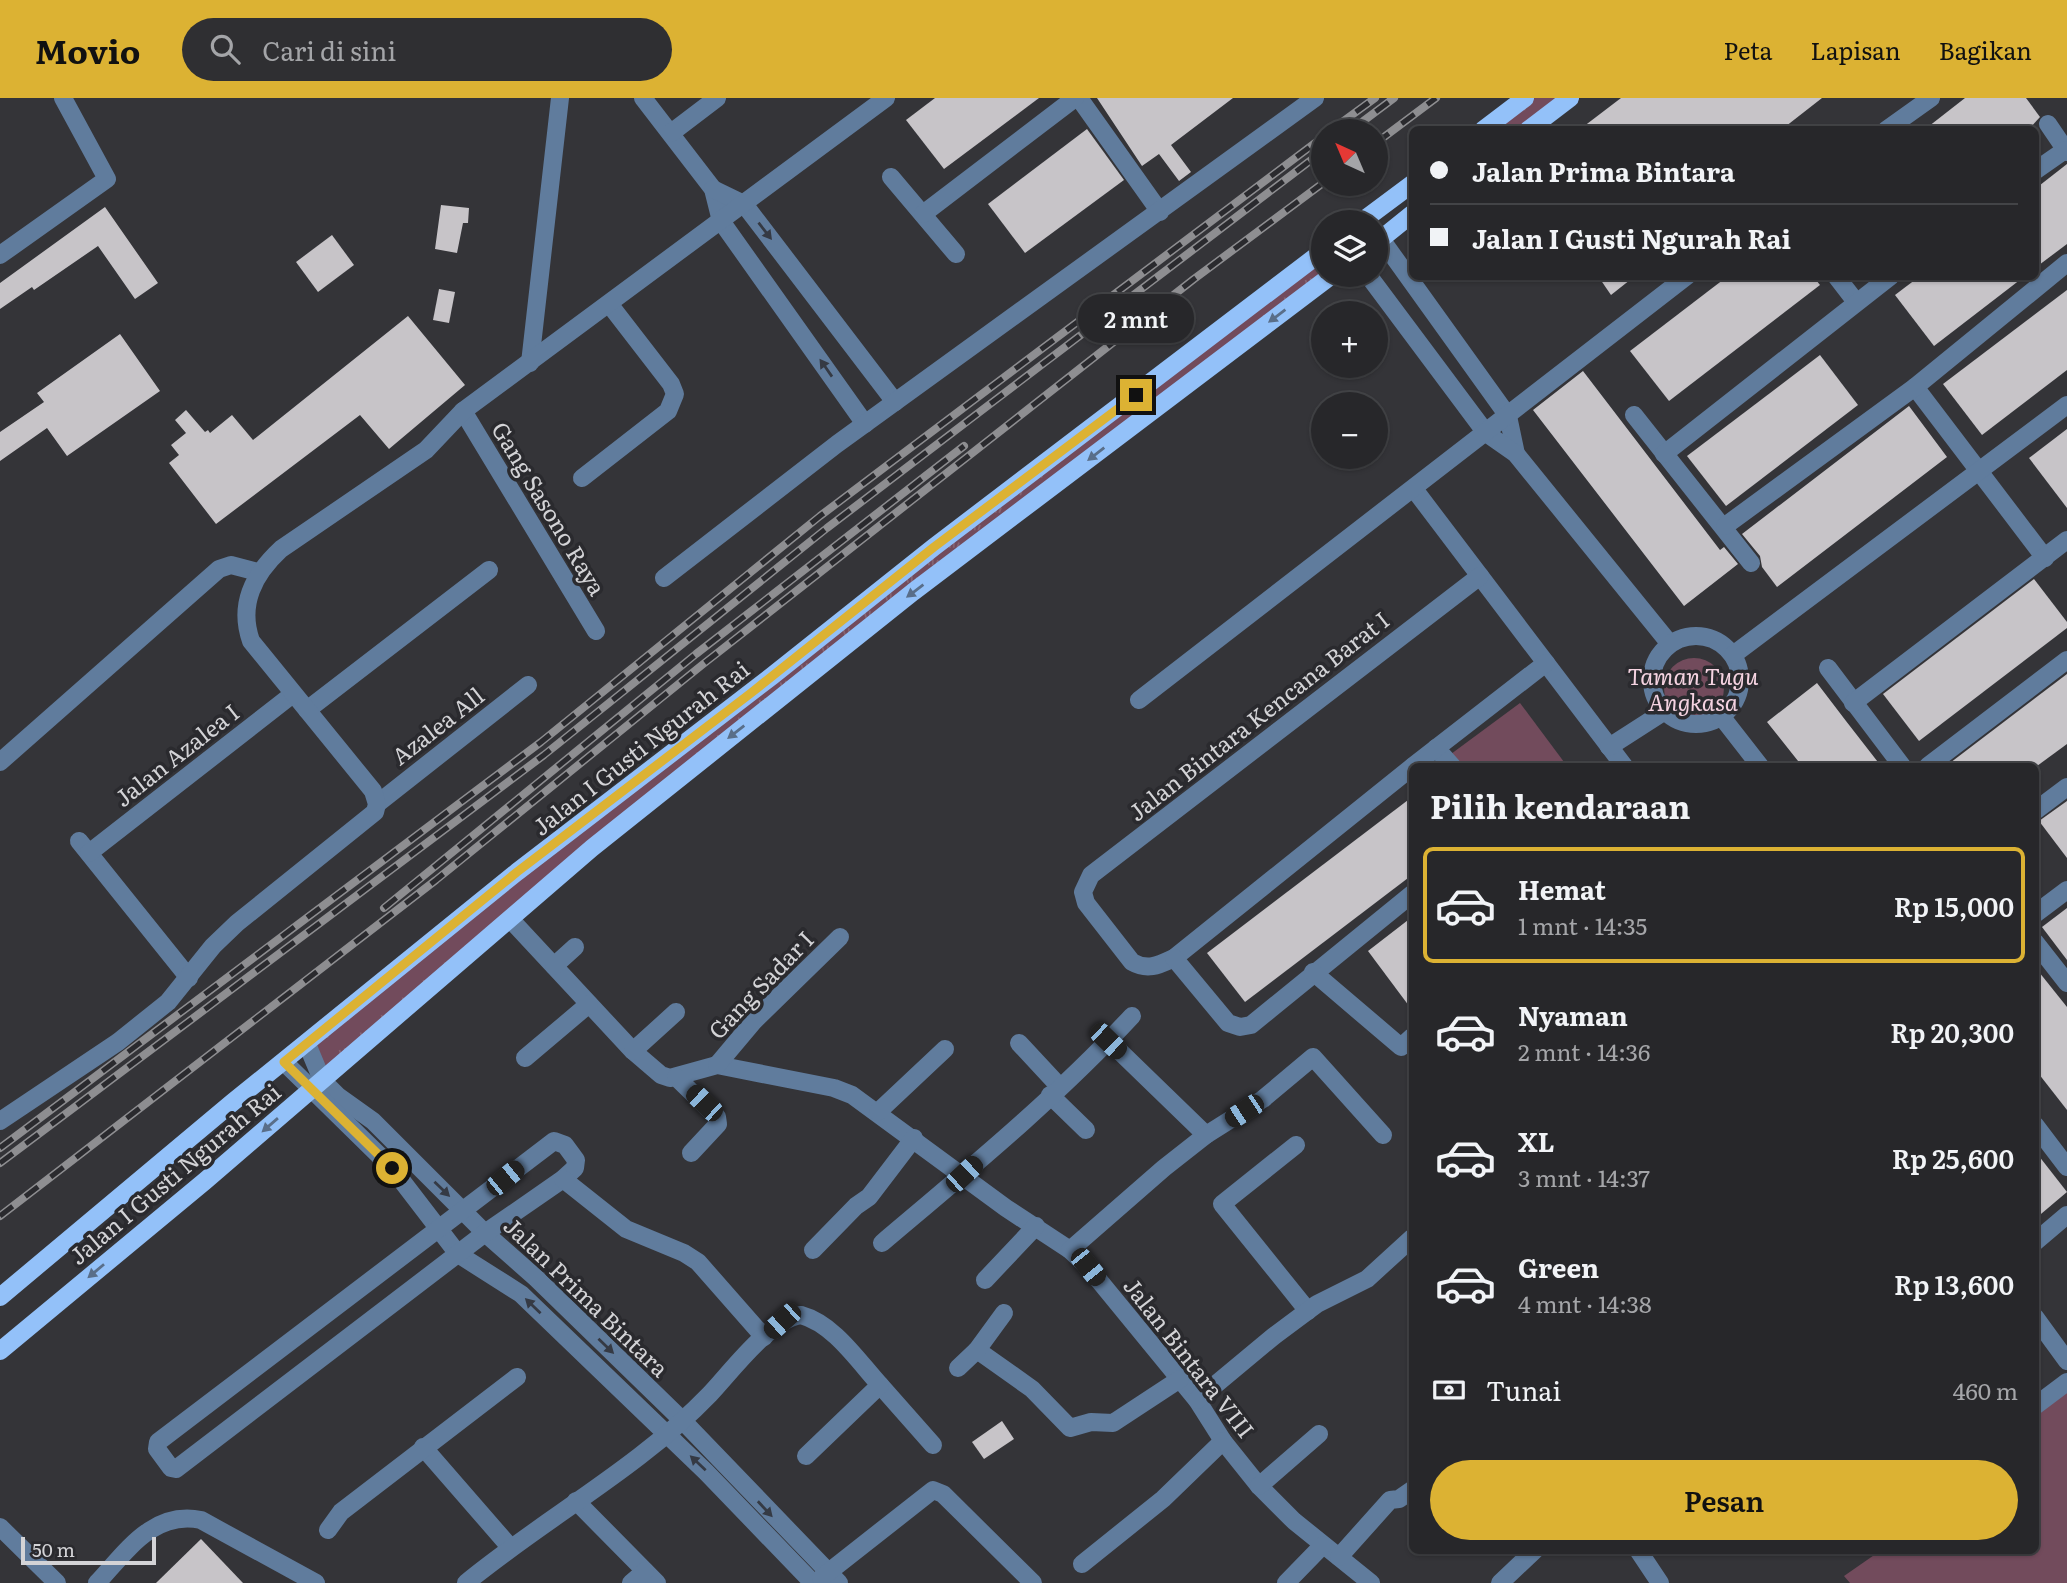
<!DOCTYPE html>
<html lang="id">
<head>
<meta charset="utf-8">
<style>
  :root { --surface:#27272a; --page:#2f2f32; --text:#f1f3f6; --muted:#a4a5a8; --line:#434447; --accent:#dcb233 }
  body { margin:0; font-family:Literata,serif; background:var(--page); color:var(--text); height:100vh; display:flex; flex-direction:column; font-size:26px; white-space:nowrap }
  * { box-sizing:border-box; margin:0 }
  p { font-size:23px; color:var(--muted) }
  .icon { flex:none; width:38px; height:38px; fill:none; stroke:currentColor; stroke-width:2; stroke-linecap:round; stroke-linejoin:round }
  .map { position:relative; flex:1; overflow:hidden }
  .details { position:absolute; left:1409px; top:665px; width:630px; height:791px; display:flex; flex-direction:column; background:var(--surface); border-radius:10px; box-shadow:0 2px 5px #0004,0 0 0 2px var(--line) }
  .details>* { flex:none }
  .hud { position:absolute; left:1409px; top:28px; width:630px; height:154px; border-radius:10px; box-shadow:0 2px 5px #0004,0 0 0 2px var(--line); display:grid; align-content:center; height:154px; padding:0 21px; background:var(--surface) }
  .needle { width:46px; rotate:316deg }
  .tools { position:absolute; left:1311px; top:21px; display:grid; gap:14px }
  .tools a { display:grid; place-items:center; width:77px; height:77px; border-radius:50%; background:var(--surface); box-shadow:0 2px 5px #0004,0 0 0 2px var(--line); font-size:35px }
  .scale { position:absolute; left:21px; bottom:18px; width:135px; box-sizing:border-box; padding-left:7px; border:4px solid #d3d3d6; border-top:0; font-size:19px; line-height:24px; white-space:nowrap; color:#d3d3d6; -webkit-text-stroke:5px #2a2a2e; paint-order:stroke }
  .end { position:absolute; width:32px; height:32px; margin:-16px; border:9px solid #dcb233; background:#111; box-shadow:0 0 0 4px #111 }
  .from { border-radius:50% }
  .bubble { position:absolute; height:49px; border-radius:24px; background:var(--surface); box-shadow:0 2px 5px #0004,0 0 0 2px var(--line); font-size:23px; font-weight:600; line-height:49px; text-align:center }
  .car { position:absolute; width:21px; height:42px; margin:-21px -10px; border-radius:9px; box-shadow:0 0 5px 2px #0007; background:linear-gradient(#222 24%,#8ab4d8 0 40%,#222 0 76%,#8ab4d8 0 86%,#222 0) }
  .hud b { display:flex; align-items:center; gap:24px; height:66px; font-size:26px }
  .hud b+b { border-top:2px solid var(--line) }
  .hud i { width:18px; height:18px; background:var(--text) }
  ul { padding:0; list-style:none }
  li { display:flex; align-items:center; gap:21px; height:116px; margin:0 14px 10px; padding:0 7px; border:4px solid transparent; border-radius:10px }
  li div { flex:1 }
  li b { display:block; font-size:26px }
  li em { font-style:normal; font-weight:600 }
  li.selected { border-color:var(--accent) }
  li>.icon { width:63px; height:63px; stroke-width:1.5 }
  h2 { padding:0 21px; font-size:32px; line-height:84px }
  .pay { display:flex; align-items:center; gap:18px; height:77px; padding:0 21px; font-size:26px }
  .pay p { margin-inline-start:auto }
  .cta { display:flex; gap:14px; margin-top:auto; padding:14px 21px }
  .cta a { flex:1; height:80px; border-radius:42px; background:var(--accent); color:#111; font-size:28px; font-weight:600; line-height:80px; text-align:center }
  header { display:flex; align-items:center; gap:42px; box-sizing:border-box; height:98px; padding:0 35px; background:var(--accent); color:#111 }
  header strong { font-size:33px }
  nav { display:flex; gap:38px; margin-inline-start:auto; font-size:24px }
  .search { width:490px; height:63px; background:var(--page); display:flex; align-items:center; gap:18px; box-sizing:border-box; padding:0 24px; border-radius:38px; color:var(--muted); font-size:26px }
  .map>svg:first-child { display:block }
  .grass { fill:url(#grass-tufts) }
  .park { fill:#724b5c }
  .building { fill:#c7c4c8 }
  .lines { fill:none; stroke-linecap:round; stroke-linejoin:round }
  .minor { stroke:#607c9d; stroke-width:18 }
  .major { stroke:#93c1f9; stroke-width:18 }
  .rail-casing { stroke:#8e8e91; stroke-width:8 }
  .rail { stroke:#2a2a2e; stroke-width:5; stroke-dasharray:16; stroke-linecap:butt }
  .oneway { fill:#353a44 }
  .oneway2 { fill:#596e89 }
  .route { stroke:#dcb233; stroke-width:9 }
  .labels { text-anchor:middle; dominant-baseline:central; stroke-width:7; stroke-linejoin:round; paint-order:stroke }
  .street-label { font-size:23px; fill:#d3d3d6; stroke:#2a2a2e }
  .park-label { font-size:23px; font-style:italic; fill:#f5d3e1; stroke:#2a2a2e }
</style>
</head>
<body>
<header>
<strong>Movio</strong>
<div class="search"><svg class="icon" aria-label="search" viewBox="0 0 24 24"><circle cx="10" cy="10" r="6"/><path d="M15 15l6 6"/></svg>Cari di sini</div>
<nav><a>Peta</a><a>Lapisan</a><a>Bagikan</a></nav>
</header>
<div class="map">
<svg width="2067" height="1485" viewBox="0 0 2067 1485">
  <defs>
    <pattern id="grass-tufts" width="24" height="20" patternUnits="userSpaceOnUse" patternTransform="scale(1.75)"><rect width="24" height="20" fill="#724b5c"/><path d="M3 7l-1-3M5 7V3M7 7l1-3M15 17l-1-3M17 17v-4M19 17l1-3" fill="none" stroke="#856473"/></pattern>
  </defs>
  <rect width="100%" height="100%" fill="#343438"/>
  <g class="grass">
    <polygon points="1525,0 1570,0 1528,31 1483,32"/>
    <polygon points="1323,153 1323,177 913,494 322,982 307,946"/>
  </g>
  <g class="park">
    <circle cx="1694" cy="590" r="30"/>
    <polygon points="1520,605 1567,668 1460,668 1451,656"/>
    <polygon points="2067,1293 2067,1485 1850,1485 1844,1478 1880,1453 2035,1452 2035,1318"/>
  </g>
  <g class="building">
    <polygon points="935,0 1039,0 944,71 906,22"/>
    <polygon points="1097,0 1233,0 1171,47 1191,74 1179,83 1159,56 1142,68"/>
    <polygon points="1621,0 1822,0 1781,32 1579,32"/>
    <polygon points="1965,0 2026,0 2040,19 2028,32 1924,32"/>
    <polygon points="1087,31 1124,82 1025,155 988,106"/>
    <polygon points="2067,66 2067,146 2035,170 2035,91"/>
    <polygon points="441,107 469,110 468,125 463,125 457,155 435,151"/>
    <polygon points="105,109 158,185 135,201 98,148 34,192 32,189 0,211 0,185"/>
    <polygon points="332,137 354,167 318,194 296,164"/>
    <polygon points="1598,178 1635,178 1611,197"/>
    <polygon points="1728,178 1813,178 1820,187 1669,303 1630,253"/>
    <polygon points="1920,178 2025,178 1934,248 1895,197"/>
    <polygon points="439,191 455,194 449,225 433,222"/>
    <polygon points="2067,192 2067,272 1982,337 1943,286"/>
    <polygon points="408,218 465,287 389,351 360,317 216,426 169,365 179,357 171,347 186,335 175,322 186,312 205,334 208,332 210,335 232,317 253,342"/>
    <polygon points="120,236 160,293 67,358 47,330 0,363 0,334 44,304 37,295"/>
    <polygon points="1820,257 1858,307 1726,408 1687,358"/>
    <polygon points="1583,273 1720,452 1724,449 1738,466 1684,508 1533,312"/>
    <polygon points="1909,308 1947,359 1777,489 1762,469 1760,458 1742,436"/>
    <polygon points="2067,331 2067,410 2029,360"/>
    <polygon points="2034,481 2067,524 2067,530 1919,643 1883,596"/>
    <polygon points="2067,576 2067,646 2037,668 1946,668"/>
    <polygon points="1817,585 1846,623 1881,668 1802,668 1767,624"/>
    <polygon points="1412,699 1412,777 1245,904 1207,855"/>
    <polygon points="2067,703 2067,760 2039,723"/>
    <polygon points="2067,810 2067,862 2042,829"/>
    <polygon points="1412,819 1412,912 1368,853"/>
    <polygon points="2035,869 2067,909 2067,1012 2035,971"/>
    <polygon points="2035,1053 2067,1094 2035,1121"/>
    <polygon points="1002,1323 1014,1341 984,1361 972,1344"/>
    <polygon points="201,1441 243,1485 156,1485"/>
  </g>
  <g class="lines">
    <g class="minor">
      <polyline points="643,0 713,91 721,123 865,326"/>
      <polyline points="1079,0 1160,114"/>
      <polyline points="2048,26 2067,54"/>
      <polyline points="1886,32 1931,0"/>
      <polyline points="671,35 717,0"/>
      <polyline points="2035,73 2065,52"/>
      <polyline points="891,79 956,156"/>
      <polyline points="713,91 744,106 895,304"/>
      <polyline points="923,116 1075,0"/>
      <polyline points="1381,141 1508,318 1516,356"/>
      <polyline points="0,157 107,81 63,0"/>
      <polyline points="1368,177 1486,335 1516,356 1670,546"/>
      <polyline points="1836,178 1856,204"/>
      <polyline points="530,265 560,0"/>
      <polyline points="1915,289 2045,460"/>
      <polyline points="463,313 596,533"/>
      <polyline points="1634,317 1751,465"/>
      <polyline points="1664,356 1891,178"/>
      <polyline points="582,380 668,313 675,296 671,286 610,207"/>
      <polyline points="1414,391 1624,668"/>
      <polyline points="1725,428 1915,289 2067,165"/>
      <polyline points="664,480 837,346 1315,0"/>
      <circle cx="1696" cy="582" r="44"/>
      <polyline points="1733,557 2067,307"/>
      <polyline points="1828,570 1902,668"/>
      <polyline points="1139,602 1687,178"/>
      <polyline points="1853,605 2067,442"/>
      <polyline points="307,612 489,472"/>
      <polyline points="1721,618 1760,668"/>
      <polyline points="1609,649 1665,613"/>
      <polyline points="1436,650 1452,668"/>
      <polyline points="0,664 219,471 231,467 258,474"/>
      <polyline points="1413,668 1546,565"/>
      <polyline points="1928,668 2067,562"/>
      <path d="M 1412,669 L 1174,860 C 1159,867 1148,873 1132,864 L 1086,805 L 1083,794 L 1091,777 L 1480,478"/>
      <polyline points="377,706 528,587"/>
      <polyline points="2035,713 2067,689"/>
      <polyline points="79,743 189,880"/>
      <polyline points="89,755 293,596"/>
      <polyline points="2035,816 2067,792"/>
      <polyline points="511,822 633,953 661,977 670,980 717,967 834,990 852,997 1006,1110 1070,1152 1088,1169 1197,1302 1223,1343 1259,1388 1294,1423 1371,1485"/>
      <polyline points="2035,844 2067,885"/>
      <polyline points="1174,860 1228,925 1240,929 1251,927 1412,796"/>
      <polyline points="554,868 575,849"/>
      <polyline points="1313,874 1401,949 1412,939"/>
      <polyline points="1109,943 1206,1037"/>
      <polyline points="1019,945 1059,988"/>
      <polyline points="307,946 322,982 338,998 373,1023 485,1135 536,1180 684,1324 839,1485"/>
      <polyline points="633,953 676,914"/>
      <polyline points="525,960 589,906"/>
      <polyline points="284,964 392,1070 458,1156 521,1196 706,1374 813,1485"/>
      <polyline points="717,967 754,923 840,839"/>
      <polyline points="676,979 717,1019 718,1026 691,1055"/>
      <polyline points="1050,997 1086,1032"/>
      <polyline points="878,1014 945,951"/>
      <path d="M 0,1023 L 118,944 L 168,904 L 213,848 L 237,825 L 375,714 L 377,706 L 373,693 L 251,543 C 238,506 254,476 281,451 L 426,352 L 463,313 L 886,0"/>
      <polyline points="2035,1027 2067,1069"/>
      <polygon points="554,1043 565,1047 576,1062 575,1070 563,1081 485,1135 176,1371 171,1370 157,1351 158,1344"/>
      <polyline points="1296,1047 1222,1106 1308,1213"/>
      <polyline points="563,1081 626,1131 684,1155 698,1164 764,1239"/>
      <polyline points="2035,1144 2067,1117"/>
      <path d="M 882,1145 C 967,1073 1056,1000 1132,918"/>
      <polyline points="813,1152 856,1108 869,1099 914,1040"/>
      <polyline points="1070,1152 1164,1070 1206,1037 1263,1001 1313,959 1383,1037"/>
      <polyline points="985,1182 1036,1128"/>
      <polyline points="2035,1219 2067,1263"/>
      <polyline points="977,1252 1032,1291 1070,1330 1091,1324 1113,1325 1180,1281"/>
      <polyline points="958,1270 977,1252 1004,1215"/>
      <polyline points="880,1287 933,1347"/>
      <polyline points="1197,1302 1274,1238 1317,1206 1367,1181 1412,1140"/>
      <polyline points="2035,1308 2067,1284"/>
      <polyline points="423,1349 510,1449"/>
      <polyline points="1259,1388 1319,1336"/>
      <polyline points="576,1403 657,1485"/>
      <polyline points="0,1429 57,1485"/>
      <polyline points="328,1432 341,1414 517,1279"/>
      <polyline points="1638,1452 1660,1485"/>
      <polyline points="1339,1459 1390,1402 1399,1401 1412,1392"/>
      <polyline points="1082,1466 1163,1401 1223,1343"/>
      <polyline points="821,1480 933,1392 943,1396 1033,1485"/>
      <path d="M 97,1485 C 126,1454 153,1412 201,1422 L 316,1485"/>
      <path d="M 466,1485 C 545,1420 639,1370 710,1296 C 731,1274 770,1221 801,1217 C 834,1226 858,1263 880,1287 L 806,1358"/>
      <polyline points="631,1485 645,1473"/>
      <polyline points="1286,1485 1323,1447"/>
      <polyline points="1500,1485 1535,1452"/>
    </g>
    <g class="major">
      <polyline points="1483,32 1525,0"/>
      <polyline points="1528,32 1570,0"/>
      <polyline points="1361,124 1412,86"/>
      <polyline points="1376,145 1412,116"/>
      <polyline points="0,1199 233,1004 517,774 772,578 934,449 1323,153"/>
      <polyline points="0,1253 205,1083 592,750 913,494 1332,177"/>
    </g>
    <defs>
      <g id="rail">
        <polyline points="1330,33 1375,0"/>
        <polyline points="1350,33 1394,0"/>
        <polyline points="1376,45 1436,0"/>
        <polyline points="384,810 696,556 964,348"/>
        <polyline points="0,1050 541,644 820,418 1323,39"/>
        <polyline points="0,1065 544,657 827,430 1323,53"/>
        <polyline points="0,1118 436,782 702,567 1194,181 1323,85"/>
      </g>
    </defs>
    <use href="#rail" class="rail-casing"/>
    <use href="#rail" class="rail"/>
  </g>
  <defs><path id="oneway-solid" d="M-6-.8H1V-3.2L6.5 0L1 3.2V.8H-6Z" transform="scale(1.75)"/></defs>
  <g class="oneway">
    <use href="#oneway-solid" transform="translate(765 133) rotate(52)"/>
    <use href="#oneway-solid" transform="translate(826 270) rotate(-125)"/>
    <use href="#oneway-solid" transform="translate(442 1091) rotate(44)"/>
    <use href="#oneway-solid" transform="translate(533 1208) rotate(-136)"/>
    <use href="#oneway-solid" transform="translate(606 1248) rotate(44)"/>
    <use href="#oneway-solid" transform="translate(698 1365) rotate(-137)"/>
    <use href="#oneway-solid" transform="translate(765 1411) rotate(47)"/>
  </g>
  <g class="oneway2">
    <use href="#oneway-solid" transform="translate(1277 218) rotate(143)"/>
    <use href="#oneway-solid" transform="translate(1096 356) rotate(142)"/>
    <use href="#oneway-solid" transform="translate(915 493) rotate(143)"/>
    <use href="#oneway-solid" transform="translate(736 634) rotate(142)"/>
    <use href="#oneway-solid" transform="translate(270 1027) rotate(139)"/>
    <use href="#oneway-solid" transform="translate(96 1173) rotate(140)"/>
  </g>
  <g class="lines">
    <polyline class="route" points="392,1070 284,964 517,774 751,595 934,449 1136,297"/>
  </g>
  <g class="labels">
    <g class="street-label">
      <text transform="translate(550 410) rotate(59)">Gang Sasono Raya</text>
      <text transform="translate(1258 617) rotate(-38)">Jalan Bintara Kencana Barat I</text>
      <text transform="translate(437 627) rotate(-38)">Azalea All</text>
      <text transform="translate(640 649) rotate(-38)">Jalan I Gusti Ngurah Rai</text>
      <text transform="translate(176 656) rotate(-38)">Jalan Azalea I</text>
      <text transform="translate(760 886) rotate(-46)">Gang Sadar I</text>
      <text transform="translate(174 1075) rotate(-40)">Jalan I Gusti Ngurah Rai</text>
      <text transform="translate(587 1198) rotate(44)">Jalan Prima Bintara</text>
      <text transform="translate(1190 1259) rotate(52)">Jalan Bintara VIII</text>
    </g>
    <g class="park-label">
      <text x="1693" y="577">Taman Tugu<tspan x="1693" dy="26">Angkasa</tspan></text>
    </g>
  </g>
</svg>
<div class="tools">
<a><svg class="needle" viewBox="-14 -14 28 28"><path d="M0-13l5 13h-10z" fill="#e53935"/><path d="M0 13l5-13h-10z" fill="#a4a5a8"/></svg></a>
<a><svg class="icon" aria-label="layers" viewBox="0 0 24 24"><path d="M12 4l9 5-9 5-9-5zM3 14l9 5 9-5"/></svg></a>
<a>+</a>
<a>−</a>
</div>
<div class="scale">50 m</div>
<i class="end from" style="left:392px;top:1070px"></i>
<i class="end" style="left:1136px;top:297px"></i>
<div class="bubble" style="left:1078px;top:196px;width:116px">2 mnt</div>
<i class="car" style="left:1108px;top:943px;rotate:134deg"></i>
<i class="car" style="left:704px;top:1005px;rotate:314deg"></i>
<i class="car" style="left:1244px;top:1013px;rotate:237deg"></i>
<i class="car" style="left:964px;top:1076px;rotate:47deg"></i>
<i class="car" style="left:505px;top:1080px;rotate:51deg"></i>
<i class="car" style="left:1088px;top:1169px;rotate:141deg"></i>
<i class="car" style="left:782px;top:1223px;rotate:228deg"></i>
<div class="hud">
<b><i class="from"></i>Jalan Prima Bintara</b>
<b><i></i>Jalan I Gusti Ngurah Rai</b>
</div>
<section class="details">
<h2>Pilih kendaraan</h2>
<ul>
<li class="selected"><svg class="icon" aria-label="car" viewBox="0 0 24 24"><path d="M5 17H2v-5l4-1 3-4h7l3 4 3 1v5h-3M9 17h6M6 11h13"/><circle cx="7" cy="17" r="2"/><circle cx="17" cy="17" r="2"/></svg><div><b>Hemat</b><p>1 mnt · 14:35</p></div><em>Rp 15,000</em></li>
<li><svg class="icon" aria-label="car" viewBox="0 0 24 24"><path d="M5 17H2v-5l4-1 3-4h7l3 4 3 1v5h-3M9 17h6M6 11h13"/><circle cx="7" cy="17" r="2"/><circle cx="17" cy="17" r="2"/></svg><div><b>Nyaman</b><p>2 mnt · 14:36</p></div><em>Rp 20,300</em></li>
<li><svg class="icon" aria-label="car" viewBox="0 0 24 24"><path d="M5 17H2v-5l4-1 3-4h7l3 4 3 1v5h-3M9 17h6M6 11h13"/><circle cx="7" cy="17" r="2"/><circle cx="17" cy="17" r="2"/></svg><div><b>XL</b><p>3 mnt · 14:37</p></div><em>Rp 25,600</em></li>
<li><svg class="icon" aria-label="car" viewBox="0 0 24 24"><path d="M5 17H2v-5l4-1 3-4h7l3 4 3 1v5h-3M9 17h6M6 11h13"/><circle cx="7" cy="17" r="2"/><circle cx="17" cy="17" r="2"/></svg><div><b>Green</b><p>4 mnt · 14:38</p></div><em>Rp 13,600</em></li>
</ul>
<div class="pay"><svg class="icon" aria-label="cash" viewBox="0 0 24 24"><path d="M3 7h18v10H3z"/><circle cx="12" cy="12" r="2"/></svg>Tunai<p>460 m</p></div>
<div class="cta"><a>Pesan</a></div>
</section>
</div>
</body>
</html>
